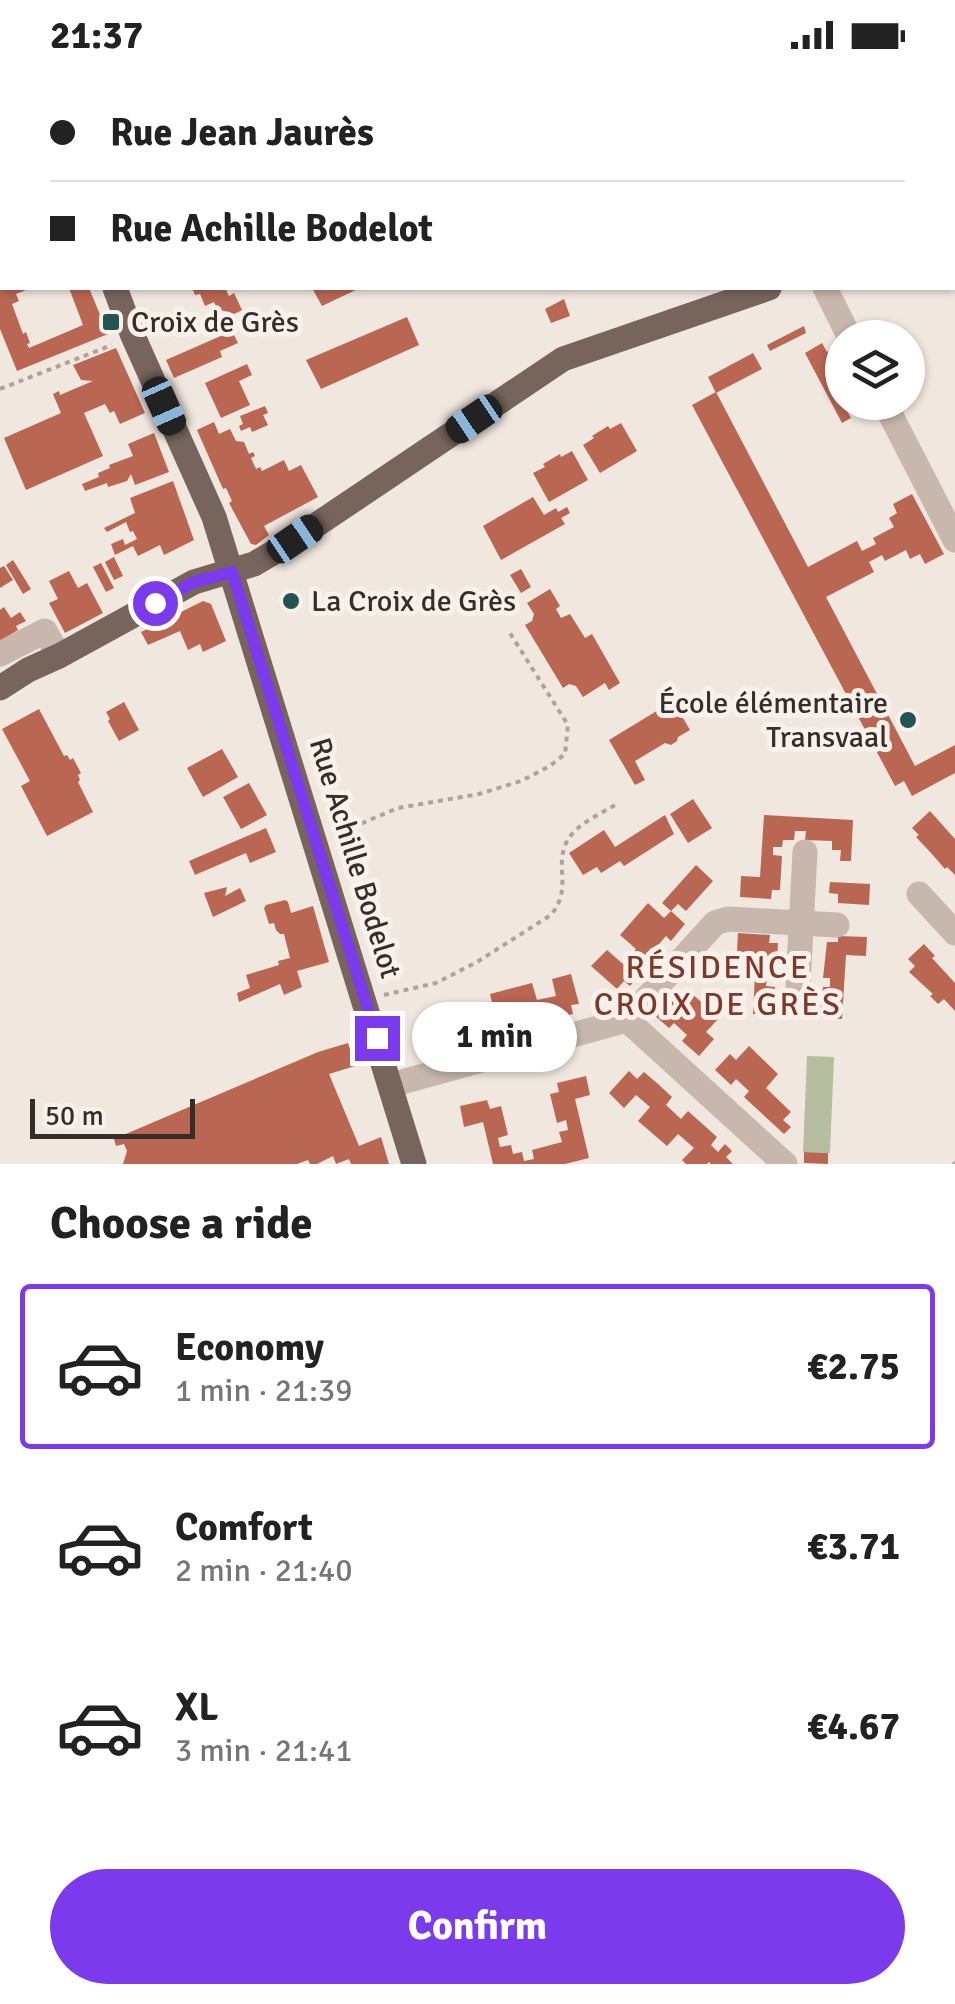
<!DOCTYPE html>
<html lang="en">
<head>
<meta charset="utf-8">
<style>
  :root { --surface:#fff; --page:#f6f6f6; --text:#222; --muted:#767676; --line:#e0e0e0; --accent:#7c3aed }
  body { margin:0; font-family:Signika,sans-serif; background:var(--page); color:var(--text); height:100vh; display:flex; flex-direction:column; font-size:38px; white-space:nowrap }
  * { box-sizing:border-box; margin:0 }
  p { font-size:32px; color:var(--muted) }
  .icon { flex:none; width:55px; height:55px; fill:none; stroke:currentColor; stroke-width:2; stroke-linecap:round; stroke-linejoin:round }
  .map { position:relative; height:1094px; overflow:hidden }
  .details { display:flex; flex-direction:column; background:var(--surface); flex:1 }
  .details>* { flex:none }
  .top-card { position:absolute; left:0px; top:0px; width:955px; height:220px; box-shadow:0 2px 8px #0004; display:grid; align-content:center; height:220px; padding:0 50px; background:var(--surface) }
  .buttons { position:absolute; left:825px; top:250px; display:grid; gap:20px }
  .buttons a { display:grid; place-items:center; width:100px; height:100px; border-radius:50%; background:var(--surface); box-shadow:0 2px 8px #0004; font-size:50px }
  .scale { position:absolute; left:30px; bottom:25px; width:165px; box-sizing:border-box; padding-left:10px; border:5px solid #362d2a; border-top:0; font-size:28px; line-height:35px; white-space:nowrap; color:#362d2a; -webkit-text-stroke:8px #f8f1eb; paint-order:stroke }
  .end { position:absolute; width:45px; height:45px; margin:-22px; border:12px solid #7c3aed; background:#fff; box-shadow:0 0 0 5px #fff }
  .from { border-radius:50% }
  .bubble { position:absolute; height:70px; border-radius:35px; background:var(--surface); box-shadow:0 2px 8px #0004; font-size:32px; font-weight:800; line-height:70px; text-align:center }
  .car { position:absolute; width:30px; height:60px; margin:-30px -15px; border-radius:12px; box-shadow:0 0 8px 2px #0007; background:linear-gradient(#222 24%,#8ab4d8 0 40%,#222 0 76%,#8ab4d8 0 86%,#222 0) }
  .top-card b { display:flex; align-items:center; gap:35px; height:95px; font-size:38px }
  .top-card b+b { border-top:2px solid var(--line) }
  .top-card i { width:25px; height:25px; background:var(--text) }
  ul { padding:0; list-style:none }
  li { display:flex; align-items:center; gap:30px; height:165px; margin:0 20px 15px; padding:0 30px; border:5px solid transparent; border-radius:10px }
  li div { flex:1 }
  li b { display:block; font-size:38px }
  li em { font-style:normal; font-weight:800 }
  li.current { border-color:var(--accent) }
  li>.icon { width:90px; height:90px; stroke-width:1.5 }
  h2 { padding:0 50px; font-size:45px; line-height:120px }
  .primary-button { display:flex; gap:20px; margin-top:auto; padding:20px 50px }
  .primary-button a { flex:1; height:115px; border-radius:60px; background:var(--accent); color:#fff; font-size:40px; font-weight:800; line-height:115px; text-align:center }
  .status { display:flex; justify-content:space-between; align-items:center; height:70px; padding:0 50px; background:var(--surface); direction:ltr }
  .status svg { height:28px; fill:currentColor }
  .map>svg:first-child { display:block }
  .green { fill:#b6bea0 }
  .building { fill:#b96653 }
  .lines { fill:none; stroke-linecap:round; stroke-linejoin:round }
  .path { stroke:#b3a196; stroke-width:4; stroke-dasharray:5 5; stroke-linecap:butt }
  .minor { stroke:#c7b7ac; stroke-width:25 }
  .major { stroke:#76645d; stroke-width:25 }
  .route { stroke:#7c3aed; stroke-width:12 }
  .poi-dot { fill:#245353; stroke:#f8f1eb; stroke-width:4 }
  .labels { text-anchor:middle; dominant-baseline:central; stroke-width:10; stroke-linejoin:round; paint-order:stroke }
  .poi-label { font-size:30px; fill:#362d2a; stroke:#f8f1eb; text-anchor:start }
  .street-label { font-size:30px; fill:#362d2a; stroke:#f8f1eb }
  .neighbourhood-label { font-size:32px; letter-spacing:2.5px; fill:#7d3a2b; stroke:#f8f1eb }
</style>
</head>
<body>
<div class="status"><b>21:37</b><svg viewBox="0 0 49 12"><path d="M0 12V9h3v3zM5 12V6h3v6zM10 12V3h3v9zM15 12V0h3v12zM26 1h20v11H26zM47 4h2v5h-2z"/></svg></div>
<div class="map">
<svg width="955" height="1094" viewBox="0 0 955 1094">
  <rect width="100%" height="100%" fill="#f0e7df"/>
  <polygon class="green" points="807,986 834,987 830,1083 803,1082"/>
  <g class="building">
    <polygon points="0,218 31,218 16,224 19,231 12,234 23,264 26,262 30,273 27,274 29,278 83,255 69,218 89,218 108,264 17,301 0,259"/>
    <polygon points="192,218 225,218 229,226 234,223 242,240 232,245 230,242 218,240 214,232 205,236 200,224 195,225"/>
    <polygon points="312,218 360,218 322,236"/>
    <polygon points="564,229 570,246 551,253 545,239"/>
    <polygon points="407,247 419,275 321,319 306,290"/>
    <polygon points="804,256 806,263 770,281 767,275"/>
    <polygon points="232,261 238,273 220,281 222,287 174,308 166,290"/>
    <polygon points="822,273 827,282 834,277 842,292 842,332 851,348 842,353 805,283"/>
    <polygon points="116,278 145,343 120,354 114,341 110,343 105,334 84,343 103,386 26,420 4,368 61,343 53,324 59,321 60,325 93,311 81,310 73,295"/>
    <polygon points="753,283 762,299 716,323 708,307"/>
    <polygon points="247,294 252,305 239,311 250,335 221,348 205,313"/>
    <polygon points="716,322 808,497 857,471 862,481 876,474 873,468 894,457 889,448 897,443 893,434 912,424 944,484 925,494 920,484 910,489 906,480 885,491 882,485 869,492 874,502 826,527 915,696 955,675 955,703 912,726 904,711 895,716 692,335"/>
    <polygon points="265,336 268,343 263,345 268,355 252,362 250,357 241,361 239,356 243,354 240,346"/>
    <polygon points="214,352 219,364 230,359 236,371 244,372 249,384 253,382 255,386 251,388 256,399 260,397 262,401 284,390 289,401 301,395 318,427 264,456 269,465 256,475 251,474 229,433 232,431 226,418 223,419 197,360"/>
    <polygon points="621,353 637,381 600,403 583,375 594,368 592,366 608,356 610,359"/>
    <polygon points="154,363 169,402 135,415 131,404 127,411 108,417 107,413 85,421 82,414 99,407 98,403 110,398 109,395 133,386 128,374"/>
    <polygon points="572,381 588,410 549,432 533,403 545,397 543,394 560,384 561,387"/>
    <polygon points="173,411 194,470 164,485 160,475 138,486 133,476 115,485 111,474 123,469 125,475 137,469 133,461 130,462 126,452 107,462 104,458 135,443 130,428"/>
    <polygon points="533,427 544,445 556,438 558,442 567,437 570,443 561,448 565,454 501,490 483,456"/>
    <polygon points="114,487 123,506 114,510 105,492"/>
    <polygon points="13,490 31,519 23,524 6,495"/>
    <polygon points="101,493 114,518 106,522 93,497"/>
    <polygon points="4,496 13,510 0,518 0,498"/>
    <polygon points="521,499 531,517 521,523 510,505"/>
    <polygon points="69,501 78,518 87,513 103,543 65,563 49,533 58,529 49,511"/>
    <polygon points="550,519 560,536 556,539 561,548 570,544 585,568 592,564 620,613 609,620 605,613 583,627 576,616 569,614 563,618 525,555 532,551 534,544 527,533"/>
    <polygon points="203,531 211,534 226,571 203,582 200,574 188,580 180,561 148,575 141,562"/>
    <polygon points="4,537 11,548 20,542 26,551 16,556 18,560 0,571 0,540"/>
    <polygon points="673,631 690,660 678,667 677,671 671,675 665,673 635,691 645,710 635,715 609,670"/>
    <polygon points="124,632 139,660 119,671 108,651 110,649 106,642"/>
    <polygon points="39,639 64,686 67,685 70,690 73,688 81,703 78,705 80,710 78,712 93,742 47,766 21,716 30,711 2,659"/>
    <polygon points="222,679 238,707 203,727 187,698"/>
    <polygon points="249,713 267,745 241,759 223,727"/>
    <polygon points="693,729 712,758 688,773 670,744"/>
    <polygon points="930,741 955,769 955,805 947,797 945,799 931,783 916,767 919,765 912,758"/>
    <polygon points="665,745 674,764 624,796 620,791 601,803 597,797 583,805 569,783 604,760 615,777"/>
    <polygon points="764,745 853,750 851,791 840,791 841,780 832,780 832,771 805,770 806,761 795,761 794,770 783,770 782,777 773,777 773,785 782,786 780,820 772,820 771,829 740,827 741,806 760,807"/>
    <polygon points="266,758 276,782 250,793 246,783 195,805 189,791"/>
    <polygon points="696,795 713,811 686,841 678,834 671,841 662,833"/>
    <polygon points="830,812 870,814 869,835 838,833 838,824 829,823"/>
    <polygon points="227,817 225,826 240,818 246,831 213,847 204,823"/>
    <polygon points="285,830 288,832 291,843 313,836 329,892 297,901 302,917 284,925 280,914 239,932 237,923 250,918 246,905 279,895 278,891 290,888 284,864 280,864 276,860 274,853 269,854 264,838 266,835"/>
    <polygon points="648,833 664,848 671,841 685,854 671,871 666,866 654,880 658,884 630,916 624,911 617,919 591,896 607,880 623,894 630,887 636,879 620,865"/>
    <polygon points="738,863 770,865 769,873 778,873 776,906 767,905 766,916 775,917 774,924 784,925 783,935 794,935 795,926 822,928 823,917 830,917 830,908 823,908 827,872 838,872 838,866 867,867 866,886 846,885 842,949 753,944 756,884 737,882"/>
    <polygon points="924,874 935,886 932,888 955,913 955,941 944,929 938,934 930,926 933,924 909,902 915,896 908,889"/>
    <polygon points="571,904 579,934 571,935 573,944 532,954 530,945 507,951 509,959 480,966 479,958 472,960 474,968 442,976 437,955 494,941 490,924 532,913 537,930 556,926 552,909"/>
    <polygon points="689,921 719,948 706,962 714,969 699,986 682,971 687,965 674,953 669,958 654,945 670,927 677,934"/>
    <polygon points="348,973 355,996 329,1004 359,1076 381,1067 389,1094 351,1094 349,1089 336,1094 333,1086 317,1094 310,1094 308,1090 297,1094 123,1094 127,1081 124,1074 116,1076 114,1069 318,982"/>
    <polygon points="749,976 778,1004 766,1018 791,1042 783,1050 791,1057 784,1064 744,1027 749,1021 736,1009 731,1015 715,1000 730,984 736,990"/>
    <polygon points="629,1001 637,1009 644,1002 658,1014 672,1027 666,1035 681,1049 688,1041 717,1067 711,1075 718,1082 725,1074 732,1081 726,1087 733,1094 711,1094 709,1092 707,1094 686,1094 682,1090 694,1078 678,1064 667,1076 638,1051 650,1037 636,1025 624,1038 609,1023"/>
    <polygon points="586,1006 590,1025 575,1029 589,1088 565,1094 493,1094 483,1052 464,1057 460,1036 487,1030 490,1039 501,1036 508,1065 498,1068 500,1077 511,1075 513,1084 522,1082 524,1091 534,1089 532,1080 562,1072 559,1062 568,1060 566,1050 557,1053 550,1024 559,1022 557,1013"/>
    <polygon points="804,1082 828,1083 828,1094 804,1093"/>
  </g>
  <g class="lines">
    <g class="path">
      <polyline points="0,319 112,275"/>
      <polyline points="334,765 398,738 479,724 521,711 550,696 565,684 568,655 508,560"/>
      <path d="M 384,925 L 436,913 L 477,892 L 551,845 C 574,817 552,793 569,768 C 579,753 599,745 615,735"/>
      <polyline points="953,1094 955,1093"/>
    </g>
    <g class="minor">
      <polyline points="825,218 850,268"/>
      <polyline points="884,332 955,470"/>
      <polyline points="0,584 45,561 59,586"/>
      <polyline points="919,824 955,863"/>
      <polyline points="798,915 805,782"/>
      <polyline points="627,950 785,1094"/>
      <polyline points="391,1015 627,950 715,853 728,849 837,855"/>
    </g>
    <g class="major">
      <polyline points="85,0 85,2"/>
      <polyline points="952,158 955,158"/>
      <polyline points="115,218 133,266 214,447 414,1094"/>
      <polyline points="0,618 28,600 59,586 194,512 254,494 288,474 563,289 769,218"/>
    </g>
  </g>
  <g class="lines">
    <polyline class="route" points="155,533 194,512 232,502 377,968"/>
  </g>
  <g class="poi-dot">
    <rect x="101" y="242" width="20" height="20" rx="5"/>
    <circle cx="291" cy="531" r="10"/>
    <circle cx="908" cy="650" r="10"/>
  </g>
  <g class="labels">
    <g class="poi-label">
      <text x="131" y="252">Croix de Grès</text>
      <text x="311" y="531">La Croix de Grès</text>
      <text x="888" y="633" text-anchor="end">École élémentaire<tspan x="888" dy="34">Transvaal</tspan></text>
    </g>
    <g class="street-label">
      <text transform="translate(355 788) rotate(73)">Rue Achille Bodelot</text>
    </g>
    <g class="neighbourhood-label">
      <text x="718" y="897">RÉSIDENCE<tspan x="718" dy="37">CROIX DE GRÈS</tspan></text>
    </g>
  </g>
</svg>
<div class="buttons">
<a><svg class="icon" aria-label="layers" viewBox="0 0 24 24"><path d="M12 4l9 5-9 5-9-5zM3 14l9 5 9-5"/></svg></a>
</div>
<div class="scale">50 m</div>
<i class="end from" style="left:155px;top:533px"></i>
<i class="end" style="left:377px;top:968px"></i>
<div class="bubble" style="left:412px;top:932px;width:165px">1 min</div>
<i class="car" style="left:164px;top:336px;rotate:156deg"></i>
<i class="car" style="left:474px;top:349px;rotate:236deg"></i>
<i class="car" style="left:295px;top:469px;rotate:56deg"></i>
<div class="top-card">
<b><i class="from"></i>Rue Jean Jaurès</b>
<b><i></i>Rue Achille Bodelot</b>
</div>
</div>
<section class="details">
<h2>Choose a ride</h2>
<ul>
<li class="current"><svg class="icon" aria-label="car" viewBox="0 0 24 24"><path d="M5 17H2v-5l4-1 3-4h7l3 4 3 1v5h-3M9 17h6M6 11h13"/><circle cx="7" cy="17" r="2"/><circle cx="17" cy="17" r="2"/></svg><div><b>Economy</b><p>1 min · 21:39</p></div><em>€2.75</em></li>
<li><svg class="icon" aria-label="car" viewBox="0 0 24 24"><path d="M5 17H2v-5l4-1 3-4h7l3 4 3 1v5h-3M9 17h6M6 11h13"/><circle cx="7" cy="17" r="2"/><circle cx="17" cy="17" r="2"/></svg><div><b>Comfort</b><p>2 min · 21:40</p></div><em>€3.71</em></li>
<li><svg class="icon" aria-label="car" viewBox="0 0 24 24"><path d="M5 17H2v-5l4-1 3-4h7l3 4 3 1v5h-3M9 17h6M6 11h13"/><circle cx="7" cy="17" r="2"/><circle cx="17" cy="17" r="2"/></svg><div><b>XL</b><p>3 min · 21:41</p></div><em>€4.67</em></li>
</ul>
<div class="primary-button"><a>Confirm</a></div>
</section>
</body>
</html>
